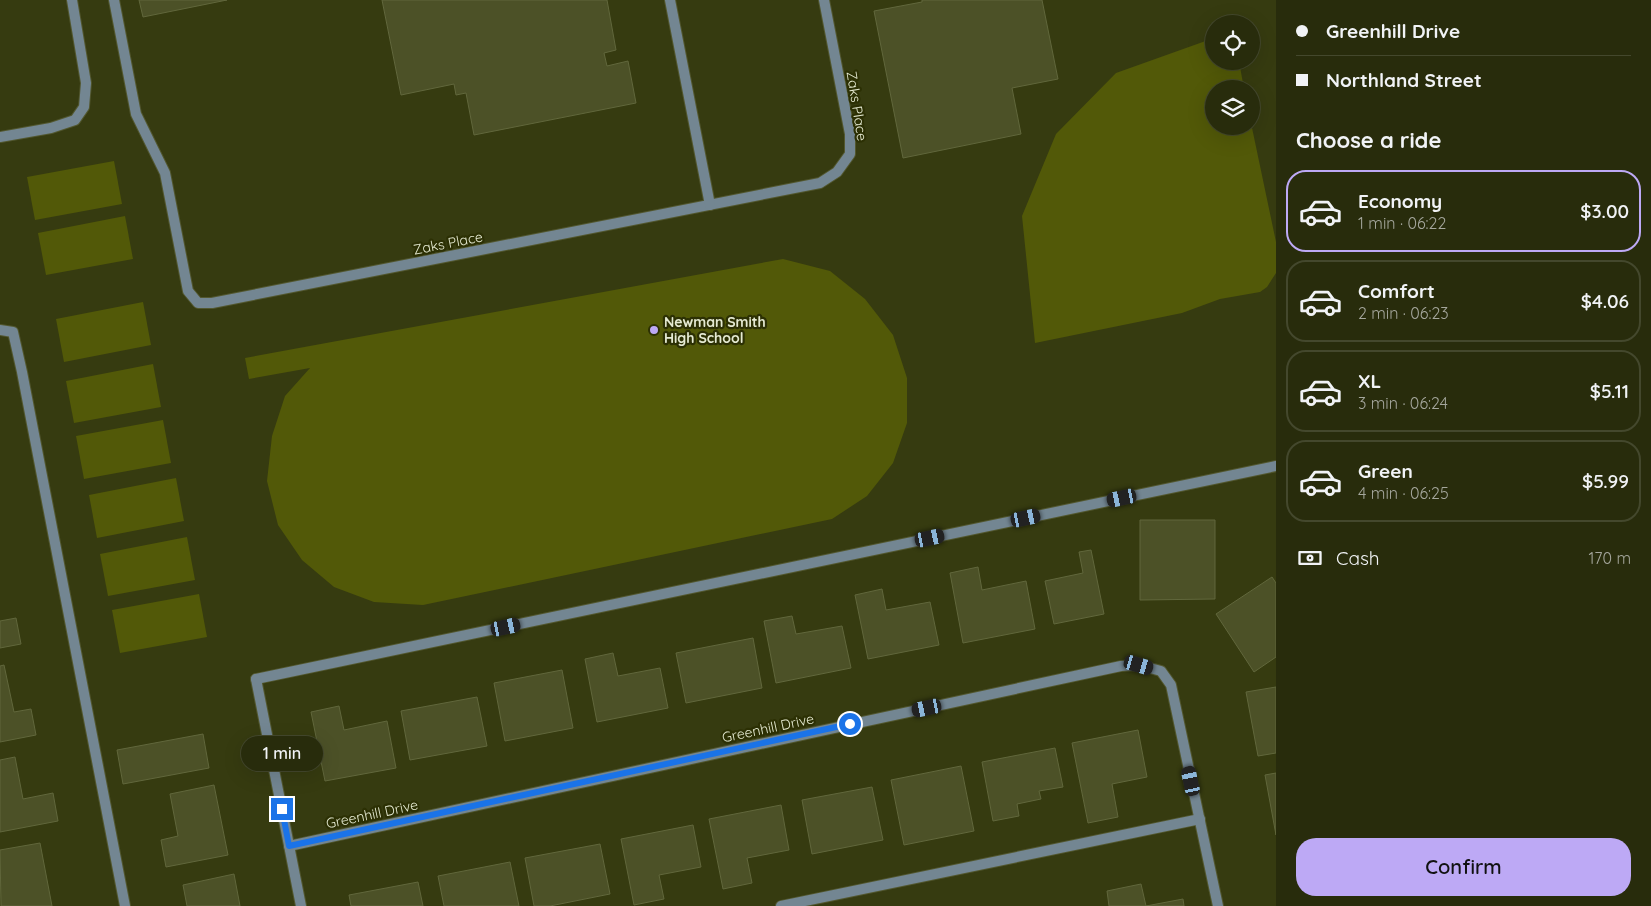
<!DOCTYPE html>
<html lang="en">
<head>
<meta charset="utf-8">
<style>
  :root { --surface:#282c0c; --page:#303415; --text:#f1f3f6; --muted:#a5a79d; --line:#44482d; --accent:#bda9f5 }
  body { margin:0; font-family:Quicksand,sans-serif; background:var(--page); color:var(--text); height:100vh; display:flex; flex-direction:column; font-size:19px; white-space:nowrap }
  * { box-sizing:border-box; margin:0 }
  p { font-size:16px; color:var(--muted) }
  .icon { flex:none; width:28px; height:28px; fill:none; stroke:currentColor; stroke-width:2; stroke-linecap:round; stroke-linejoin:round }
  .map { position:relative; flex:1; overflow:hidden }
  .details { display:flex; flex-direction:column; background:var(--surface); width:375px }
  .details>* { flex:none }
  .hud { display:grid; align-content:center; height:110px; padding:0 20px; background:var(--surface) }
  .controls { position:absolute; left:1205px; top:15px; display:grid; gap:10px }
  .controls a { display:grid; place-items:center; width:55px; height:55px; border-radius:50%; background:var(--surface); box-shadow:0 5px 20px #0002,0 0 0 1px var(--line); font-size:25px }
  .end { position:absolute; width:22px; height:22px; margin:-11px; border:6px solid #1a73e8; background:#fff; box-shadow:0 0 0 2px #fff }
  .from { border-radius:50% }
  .bubble { position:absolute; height:35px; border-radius:18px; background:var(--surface); box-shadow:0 5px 20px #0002,0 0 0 1px var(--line); font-size:16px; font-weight:600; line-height:35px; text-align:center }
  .car { position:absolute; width:15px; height:30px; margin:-15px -8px; border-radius:6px; box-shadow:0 0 4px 1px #0007; background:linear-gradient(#222 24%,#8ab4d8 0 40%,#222 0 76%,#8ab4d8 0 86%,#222 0) }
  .hud b { display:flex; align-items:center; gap:18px; height:48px; font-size:19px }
  .hud b+b { border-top:1px solid var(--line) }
  .hud i { width:12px; height:12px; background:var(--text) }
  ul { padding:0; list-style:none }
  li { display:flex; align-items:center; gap:15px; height:82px; margin:0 10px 8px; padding:0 10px; border:2px solid var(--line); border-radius:20px }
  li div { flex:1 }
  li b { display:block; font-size:19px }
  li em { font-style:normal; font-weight:600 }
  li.on { border-color:var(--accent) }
  li>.icon { width:45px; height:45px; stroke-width:1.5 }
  h2 { padding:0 20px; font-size:22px; line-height:60px }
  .pay { display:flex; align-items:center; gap:12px; height:55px; padding:0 20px; font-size:19px }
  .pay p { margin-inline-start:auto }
  .primary-button { display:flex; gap:10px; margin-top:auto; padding:10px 20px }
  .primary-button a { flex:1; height:58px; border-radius:20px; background:var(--accent); color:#111; font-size:20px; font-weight:600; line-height:58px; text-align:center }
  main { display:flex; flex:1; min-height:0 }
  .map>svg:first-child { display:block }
  .green { fill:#525908 }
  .building { fill:#4c5127; stroke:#61673c }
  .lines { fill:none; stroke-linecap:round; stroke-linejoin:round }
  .service-casing { stroke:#52572f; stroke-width:12 }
  .minor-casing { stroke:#52572f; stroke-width:12 }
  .service { stroke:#738692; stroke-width:10 }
  .minor { stroke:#738692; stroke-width:10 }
  .route { stroke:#1a73e8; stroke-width:6 }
  .poi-dot { fill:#bda9f5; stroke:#2c3004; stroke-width:2 }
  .labels { text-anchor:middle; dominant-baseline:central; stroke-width:4.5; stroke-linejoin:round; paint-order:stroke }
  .street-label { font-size:14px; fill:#e5ead2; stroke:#2c3004 }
  .poi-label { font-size:14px; font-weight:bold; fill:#e5ead2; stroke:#2c3004; text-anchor:start }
</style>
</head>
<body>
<main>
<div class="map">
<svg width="1276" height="906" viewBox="0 0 1276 906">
  <rect width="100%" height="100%" fill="#363b10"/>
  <g class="green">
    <polygon points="1214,38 1214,61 1239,61 1244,89 1214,89 1214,126 1251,126 1251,123 1276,242 1276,273 1267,287 1260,292 1220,299 1182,313 1035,343 1022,216 1056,134 1116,73"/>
    <polygon points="114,161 122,204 35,220 27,177"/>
    <polygon points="125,216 133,259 46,275 38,233"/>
    <polygon points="783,259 830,271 865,299 893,335 907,378 907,423 893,463 867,496 832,519 423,605 374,602 334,587 302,560 278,525 267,481 272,436 285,396 310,368 249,379 245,358"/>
    <polygon points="143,302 151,345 64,362 56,319"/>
    <polygon points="153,364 161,407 74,423 66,381"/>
    <polygon points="163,420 171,463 84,479 76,436"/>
    <polygon points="176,478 184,521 97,538 89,495"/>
    <polygon points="187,537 195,580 108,596 100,554"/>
    <polygon points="199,594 207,637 120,653 112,610"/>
  </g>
  <g class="building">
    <polygon points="139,0 227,0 143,17"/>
    <polygon points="382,0 607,0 616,50 604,53 607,66 628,61 636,103 474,135 466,93 456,95 454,84 401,95"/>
    <polygon points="922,0 1042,0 1058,79 1012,88 1021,134 903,158 874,11 922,2"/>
    <polygon points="1140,520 1215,520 1215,599 1140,600"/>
    <polygon points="1091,550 1104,614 1054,624 1045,581 1083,573 1079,552"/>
    <polygon points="978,567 982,590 1026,581 1035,629 963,643 950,573"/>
    <polygon points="1272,577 1276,583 1276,657 1254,672 1216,614"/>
    <polygon points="882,589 886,610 930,602 939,645 868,659 855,595"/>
    <polygon points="792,616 796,634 842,626 851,668 776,683 764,621"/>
    <polygon points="16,618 21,644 0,648 0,621"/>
    <polygon points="753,638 762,688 686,703 676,653"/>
    <polygon points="613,653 618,676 660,668 668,708 597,722 585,659"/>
    <polygon points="4,665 14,712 31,709 36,735 0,742 0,666"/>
    <polygon points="562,670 573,728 505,741 494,683"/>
    <polygon points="1276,687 1276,753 1258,756 1246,692"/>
    <polygon points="477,697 487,746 410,760 401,711"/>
    <polygon points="339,706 344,730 387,721 396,768 325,781 311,712"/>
    <polygon points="1138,730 1147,777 1112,784 1118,817 1088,823 1072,743"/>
    <polygon points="203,734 209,768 123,784 117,750"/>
    <polygon points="1055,748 1063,787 1039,791 1041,799 1017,804 1019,816 993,821 982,762"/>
    <polygon points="15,757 23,799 53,793 58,821 0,832 0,760"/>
    <polygon points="961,766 974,831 904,845 891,780"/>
    <polygon points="1276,773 1276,835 1265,775"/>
    <polygon points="214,785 228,855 166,867 161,840 178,836 170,794"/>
    <polygon points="872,787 883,840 812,854 802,800"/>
    <polygon points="781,805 789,850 747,858 752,883 723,889 709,819"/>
    <polygon points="693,825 701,867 659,875 664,899 634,905 621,839"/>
    <polygon points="40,843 52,906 1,906 0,850"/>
    <polygon points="600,844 610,894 550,906 534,906 525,858"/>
    <polygon points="510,862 519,906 444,906 438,876"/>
    <polygon points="234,874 240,906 187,906 183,885"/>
    <polygon points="418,882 423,906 351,906 349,895"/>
    <polygon points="1141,884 1146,906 1109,906 1107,891"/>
    <polygon points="1183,899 1184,906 1146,906"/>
  </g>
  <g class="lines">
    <defs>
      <g id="service">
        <polyline points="114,0 136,114 165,173 188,291 198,303 212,303 820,183 837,172 850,154 850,134 824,0"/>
        <polyline points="670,0 710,205"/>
        <polyline points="0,137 51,128 75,120 84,107 86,83 72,0"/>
        <polyline points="0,330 13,332 22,372 125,906"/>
        <polyline points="256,679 1276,466"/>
        <polyline points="781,906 1200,819"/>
      </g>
      <g id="minor">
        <polyline points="256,679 301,906"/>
        <polyline points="289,846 1121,666 1139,665 1161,671 1171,685 1218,906"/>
      </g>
    </defs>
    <use href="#service" class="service-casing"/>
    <use href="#minor" class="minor-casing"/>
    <use href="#service" class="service"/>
    <use href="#minor" class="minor"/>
  </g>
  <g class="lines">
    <polyline class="route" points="282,809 289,846 850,724"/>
  </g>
  <circle class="poi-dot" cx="654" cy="330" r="5"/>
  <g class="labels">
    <g class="street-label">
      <text transform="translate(857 106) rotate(81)">Zaks Place</text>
      <text transform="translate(448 243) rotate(-11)">Zaks Place</text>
      <text transform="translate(768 728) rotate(-12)">Greenhill Drive</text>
      <text transform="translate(372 814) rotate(-12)">Greenhill Drive</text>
    </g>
    <g class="poi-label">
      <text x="664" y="322">Newman Smith<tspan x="664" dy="16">High School</tspan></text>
    </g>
  </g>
</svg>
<div class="controls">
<a><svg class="icon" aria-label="locate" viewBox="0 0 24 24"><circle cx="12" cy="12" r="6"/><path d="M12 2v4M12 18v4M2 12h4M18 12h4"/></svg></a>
<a><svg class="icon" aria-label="layers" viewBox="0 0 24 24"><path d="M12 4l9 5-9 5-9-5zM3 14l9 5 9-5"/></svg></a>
</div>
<i class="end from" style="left:850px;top:724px"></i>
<i class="end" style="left:282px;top:809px"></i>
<div class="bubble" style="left:241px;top:736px;width:82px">1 min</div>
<i class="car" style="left:1122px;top:498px;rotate:258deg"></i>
<i class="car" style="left:1026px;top:518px;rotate:78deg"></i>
<i class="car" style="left:930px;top:538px;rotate:78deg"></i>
<i class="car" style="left:506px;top:627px;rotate:78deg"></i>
<i class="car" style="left:1139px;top:665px;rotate:106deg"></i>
<i class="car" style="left:927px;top:708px;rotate:258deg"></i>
<i class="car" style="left:1191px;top:781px;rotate:348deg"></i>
</div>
<section class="details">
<div class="hud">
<b><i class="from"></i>Greenhill Drive</b>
<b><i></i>Northland Street</b>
</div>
<h2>Choose a ride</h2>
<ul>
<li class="on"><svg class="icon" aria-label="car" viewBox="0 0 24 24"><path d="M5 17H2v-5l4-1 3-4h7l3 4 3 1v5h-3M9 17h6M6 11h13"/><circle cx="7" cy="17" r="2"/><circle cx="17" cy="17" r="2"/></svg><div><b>Economy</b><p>1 min · 06:22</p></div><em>$3.00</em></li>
<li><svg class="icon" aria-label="car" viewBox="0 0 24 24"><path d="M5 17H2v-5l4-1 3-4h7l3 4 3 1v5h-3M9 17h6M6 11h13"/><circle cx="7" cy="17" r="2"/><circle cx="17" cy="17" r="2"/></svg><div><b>Comfort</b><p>2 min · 06:23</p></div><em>$4.06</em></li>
<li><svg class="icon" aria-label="car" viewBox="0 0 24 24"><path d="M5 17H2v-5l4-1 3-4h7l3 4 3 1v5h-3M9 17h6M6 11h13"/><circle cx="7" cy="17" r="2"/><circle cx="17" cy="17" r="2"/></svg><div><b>XL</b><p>3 min · 06:24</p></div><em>$5.11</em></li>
<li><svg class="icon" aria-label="car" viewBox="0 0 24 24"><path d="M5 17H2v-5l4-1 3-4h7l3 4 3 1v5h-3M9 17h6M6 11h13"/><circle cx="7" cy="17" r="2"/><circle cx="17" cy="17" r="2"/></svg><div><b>Green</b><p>4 min · 06:25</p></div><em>$5.99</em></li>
</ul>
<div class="pay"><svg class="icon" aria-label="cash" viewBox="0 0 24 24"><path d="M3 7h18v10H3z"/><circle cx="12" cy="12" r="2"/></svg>Cash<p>170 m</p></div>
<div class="primary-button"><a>Confirm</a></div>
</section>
</main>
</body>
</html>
